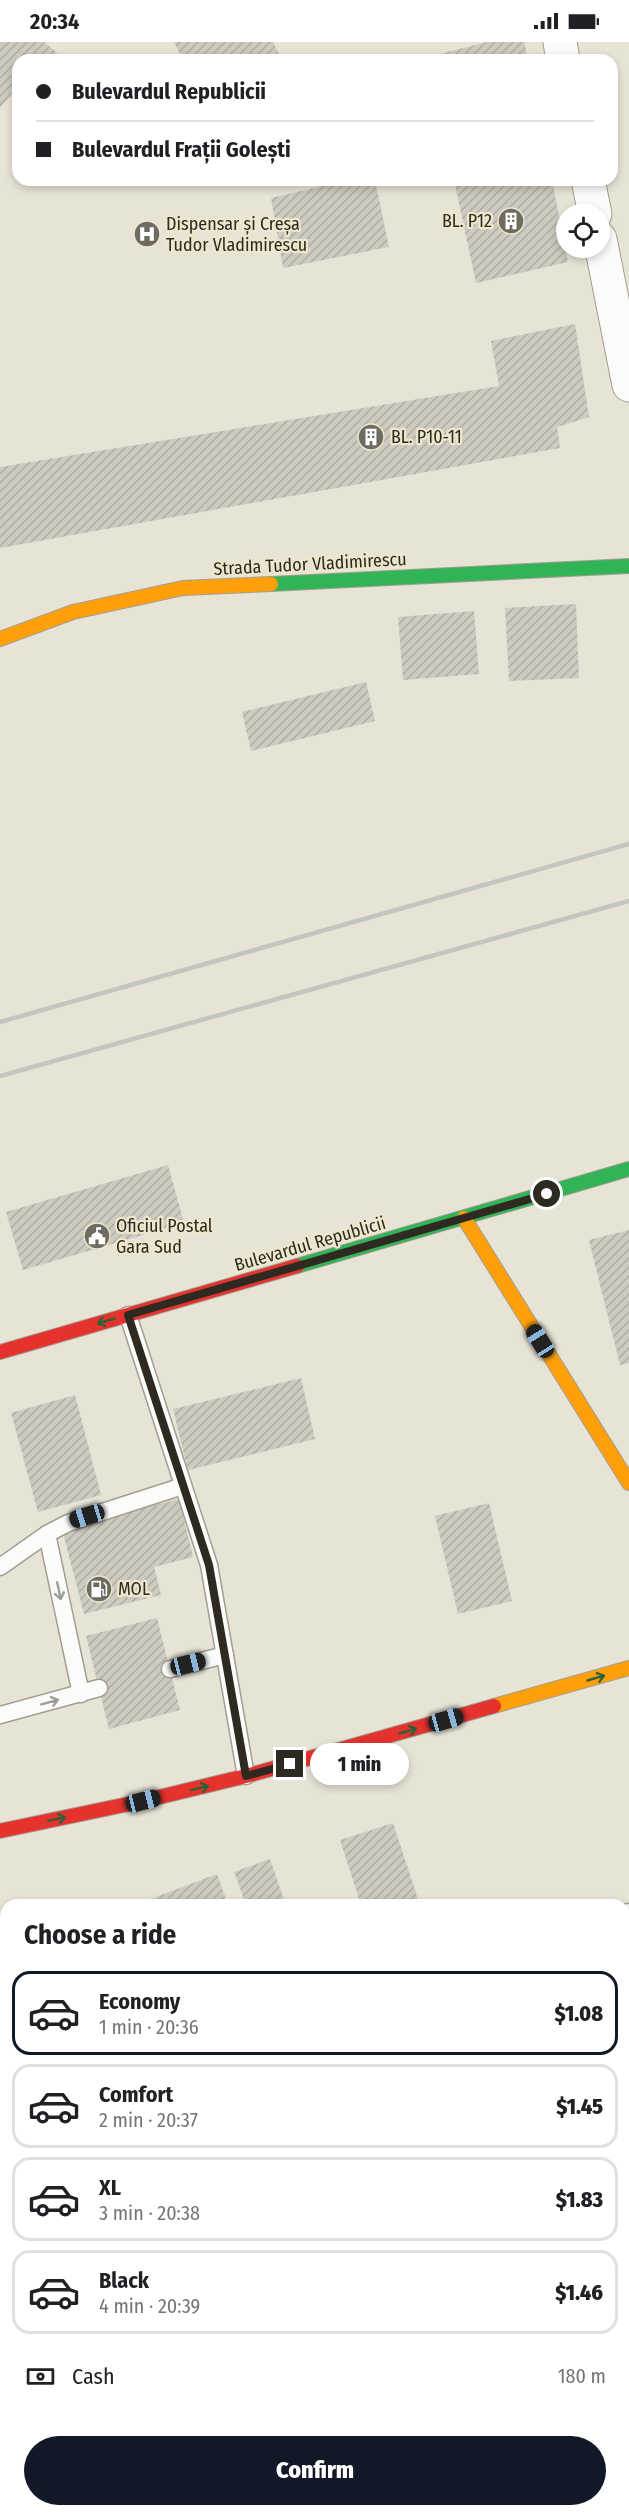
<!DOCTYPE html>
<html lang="en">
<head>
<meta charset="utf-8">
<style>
  :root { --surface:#fff; --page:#f6f6f6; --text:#202124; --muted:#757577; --line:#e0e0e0; --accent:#111827 }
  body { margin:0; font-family:"Fira Sans Condensed",sans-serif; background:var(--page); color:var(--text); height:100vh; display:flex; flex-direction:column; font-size:22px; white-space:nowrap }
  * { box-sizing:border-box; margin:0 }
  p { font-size:20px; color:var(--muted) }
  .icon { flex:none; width:33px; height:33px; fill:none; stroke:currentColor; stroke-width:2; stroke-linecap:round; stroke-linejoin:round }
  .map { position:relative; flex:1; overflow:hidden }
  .side { position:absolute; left:0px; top:1857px; width:630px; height:618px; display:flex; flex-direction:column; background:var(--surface); border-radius:18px 18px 0 0; box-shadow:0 3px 9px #0003 }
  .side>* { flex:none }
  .guide { position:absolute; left:12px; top:12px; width:606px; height:132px; border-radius:18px; box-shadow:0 3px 9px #0003; display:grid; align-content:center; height:132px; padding:0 24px; background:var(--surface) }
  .buttons { position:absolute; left:556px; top:162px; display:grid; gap:12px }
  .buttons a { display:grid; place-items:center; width:54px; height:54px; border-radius:50%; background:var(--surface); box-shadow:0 3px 9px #0003; font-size:30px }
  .end { position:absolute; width:27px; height:27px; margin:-14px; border:8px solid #2e2a21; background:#fff; box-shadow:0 0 0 3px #fff }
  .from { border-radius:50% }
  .bubble { position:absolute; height:42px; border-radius:21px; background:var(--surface); box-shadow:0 3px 9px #0003; font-size:20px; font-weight:800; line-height:42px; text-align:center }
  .car { position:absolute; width:18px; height:36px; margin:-18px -9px; border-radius:8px; box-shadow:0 0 4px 2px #0007; background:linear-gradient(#222 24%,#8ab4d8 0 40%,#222 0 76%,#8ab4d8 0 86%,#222 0) }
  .guide b { display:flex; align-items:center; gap:21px; height:57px; font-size:22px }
  .guide b+b { border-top:2px solid var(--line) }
  .guide i { width:15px; height:15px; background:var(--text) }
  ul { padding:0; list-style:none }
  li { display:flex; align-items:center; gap:18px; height:84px; margin:0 12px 9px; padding:0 12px; border:3px solid var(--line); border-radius:18px }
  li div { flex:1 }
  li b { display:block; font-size:22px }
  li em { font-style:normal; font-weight:800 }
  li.on { border-color:var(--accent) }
  li>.icon { width:54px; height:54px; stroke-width:1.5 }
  h2 { padding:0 24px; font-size:27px; line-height:72px }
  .pay { display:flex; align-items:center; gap:15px; height:66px; padding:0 24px; font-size:22px }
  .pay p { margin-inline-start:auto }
  .primary-button { display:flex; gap:12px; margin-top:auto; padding:12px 24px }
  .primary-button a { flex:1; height:69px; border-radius:36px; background:var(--accent); color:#fff; font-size:24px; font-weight:800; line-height:69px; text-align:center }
  .status { display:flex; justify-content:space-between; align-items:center; height:42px; padding:0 30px; background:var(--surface); direction:ltr }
  .status svg { height:16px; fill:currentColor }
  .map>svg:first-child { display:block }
  .building { fill:url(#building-hatch) }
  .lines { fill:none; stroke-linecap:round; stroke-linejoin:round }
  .lane-casing { stroke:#a29e94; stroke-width:19 }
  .street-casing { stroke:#a29e94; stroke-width:35 }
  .fast-casing { stroke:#a29e94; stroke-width:16 }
  .slow-casing { stroke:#a29e94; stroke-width:16 }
  .jam-casing { stroke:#a29e94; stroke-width:16 }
  .lane { stroke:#fbfbf9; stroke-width:16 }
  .street { stroke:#fbfbf9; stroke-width:33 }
  .fast { stroke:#30b455; stroke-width:14 }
  .slow { stroke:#ff9f0a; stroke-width:14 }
  .jam { stroke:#e5322d; stroke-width:14 }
  .rail { stroke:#c4c4c0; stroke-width:4.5 }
  .oneway { stroke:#2f6136 }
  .oneway2 { stroke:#9f9d98 }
  .route { stroke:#2e2a21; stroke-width:8 }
  .labels { text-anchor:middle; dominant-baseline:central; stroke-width:4.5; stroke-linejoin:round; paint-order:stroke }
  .poi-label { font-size:18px; fill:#2e2a21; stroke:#efe7cd; text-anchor:start }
  .street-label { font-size:18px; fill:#2e2a21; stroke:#efe7cd }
</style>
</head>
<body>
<div class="status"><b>20:34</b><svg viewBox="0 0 49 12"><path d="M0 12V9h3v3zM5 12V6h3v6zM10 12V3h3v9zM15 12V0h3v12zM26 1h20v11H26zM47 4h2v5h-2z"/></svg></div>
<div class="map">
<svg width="629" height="2475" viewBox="0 0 629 2475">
  <defs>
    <pattern id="building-hatch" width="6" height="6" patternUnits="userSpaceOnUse" patternTransform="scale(1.5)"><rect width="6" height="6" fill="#cdcabf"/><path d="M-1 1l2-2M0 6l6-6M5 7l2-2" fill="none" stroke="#b0aea4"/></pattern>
  </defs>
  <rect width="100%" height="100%" fill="#e7e3d5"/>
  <g class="building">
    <polygon points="0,0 44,0 63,16 18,18 18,49 16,47 0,66"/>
    <polygon points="174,0 273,0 282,18 183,18"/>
    <polygon points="487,0 524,0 528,18 428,18 428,15"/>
    <polygon points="349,138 375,138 389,205 283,226 271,156"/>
    <polygon points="454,138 552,138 568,220 476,241"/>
    <polygon points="575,282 589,375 557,385 560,406 0,506 0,425 499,344 491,299"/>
    <polygon points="576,562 579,636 509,639 505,566"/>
    <polygon points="474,569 479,632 403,638 398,575"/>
    <polygon points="366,640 375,679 251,709 242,670"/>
    <polygon points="168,1123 184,1181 23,1228 6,1170"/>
    <polygon points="629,1188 629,1321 620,1323 589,1198"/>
    <polygon points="301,1336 315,1397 188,1428 173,1367"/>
    <polygon points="75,1353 101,1453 38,1470 11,1371"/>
    <polygon points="179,1457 193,1515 154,1525 161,1553 84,1572 62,1487"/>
    <polygon points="489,1461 512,1559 458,1572 435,1474"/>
    <polygon points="157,1576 180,1668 109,1687 86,1594"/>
    <polygon points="393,1781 418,1857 399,1863 361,1863 340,1798"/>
    <polygon points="270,1817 286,1863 246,1863 234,1830"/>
    <polygon points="217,1832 228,1863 153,1863 151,1857"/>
    <polygon points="629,1959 629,2039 624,2040 624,1961"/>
    <polygon points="6,2056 6,2124 0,2127 0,2059"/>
    <polygon points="629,2181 629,2239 624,2240 624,2182"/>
    <polygon points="629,2251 629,2301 624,2302 624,2252"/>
    <polygon points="67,2469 126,2469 130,2475 58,2475"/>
    <polygon points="261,2469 331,2469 334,2475 263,2475"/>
  </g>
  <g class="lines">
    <defs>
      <g id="lane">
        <polyline points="128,1273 209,1523 246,1734"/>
        <polyline points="47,1492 81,1652"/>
        <polyline points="0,1525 47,1492 68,1481 183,1444"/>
        <polyline points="170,1627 225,1613"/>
        <polyline points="0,1673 99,1646"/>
        <polyline points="624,1871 629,1870"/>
      </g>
      <g id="street">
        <polyline points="560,0 563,18"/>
        <polyline points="588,138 595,172"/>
        <polyline points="600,197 629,343"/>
        <polyline points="624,2124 629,2123"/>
        <polyline points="0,2316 6,2312"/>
      </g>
      <g id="fast">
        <polyline points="271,542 629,524"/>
        <polyline points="297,1224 629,1127"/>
      </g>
      <g id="slow">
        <polyline points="0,597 73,570 183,546 271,542"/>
        <polyline points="464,1176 629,1441"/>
        <polyline points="494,1664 629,1626"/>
      </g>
      <g id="jam">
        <polyline points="0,1310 297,1224"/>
        <polyline points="0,1789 143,1759 246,1734 494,1664"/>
      </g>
    </defs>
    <use href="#lane" class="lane-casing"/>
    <use href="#street" class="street-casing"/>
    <use href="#fast" class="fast-casing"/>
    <use href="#slow" class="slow-casing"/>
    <use href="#jam" class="jam-casing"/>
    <use href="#lane" class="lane"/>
    <use href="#street" class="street"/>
    <use href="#fast" class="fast"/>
    <use href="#slow" class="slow"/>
    <use href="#jam" class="jam"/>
    <g class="rail">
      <polyline points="0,980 629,802"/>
      <polyline points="0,1034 629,859"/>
    </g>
  </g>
  <defs><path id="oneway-shaft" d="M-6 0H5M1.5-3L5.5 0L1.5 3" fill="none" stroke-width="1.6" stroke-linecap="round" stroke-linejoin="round" transform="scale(1.5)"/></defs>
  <g class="oneway">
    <use href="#oneway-shaft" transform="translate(106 1279) rotate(164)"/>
    <use href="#oneway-shaft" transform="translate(596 1636) rotate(-16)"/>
    <use href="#oneway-shaft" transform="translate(408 1689) rotate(-16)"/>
    <use href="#oneway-shaft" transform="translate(200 1746) rotate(-14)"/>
    <use href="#oneway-shaft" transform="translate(57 1777) rotate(-12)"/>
  </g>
  <g class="oneway2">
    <use href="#oneway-shaft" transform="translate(59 1549) rotate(78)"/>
    <use href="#oneway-shaft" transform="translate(50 1660) rotate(-15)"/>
  </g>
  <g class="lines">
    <polyline class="route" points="290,1722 246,1734 209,1523 128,1273 547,1152"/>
  </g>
  <defs>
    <symbol id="building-disc" viewBox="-11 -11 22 22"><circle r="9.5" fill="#6f6b60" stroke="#efe7cd"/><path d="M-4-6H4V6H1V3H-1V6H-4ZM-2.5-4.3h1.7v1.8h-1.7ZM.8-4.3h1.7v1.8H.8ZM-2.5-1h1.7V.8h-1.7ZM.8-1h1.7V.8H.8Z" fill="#fff"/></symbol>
    <symbol id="hospital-disc" viewBox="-11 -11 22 22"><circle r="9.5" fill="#6f6b60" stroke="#efe7cd"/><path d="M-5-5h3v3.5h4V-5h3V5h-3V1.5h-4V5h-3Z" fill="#fff"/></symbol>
    <symbol id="civic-disc" viewBox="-11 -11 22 22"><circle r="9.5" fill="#6f6b60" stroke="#efe7cd"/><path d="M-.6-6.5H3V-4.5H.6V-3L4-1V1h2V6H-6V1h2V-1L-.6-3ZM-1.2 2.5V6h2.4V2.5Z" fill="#fff"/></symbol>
    <symbol id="fuel-disc" viewBox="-11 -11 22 22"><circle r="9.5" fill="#6f6b60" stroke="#efe7cd"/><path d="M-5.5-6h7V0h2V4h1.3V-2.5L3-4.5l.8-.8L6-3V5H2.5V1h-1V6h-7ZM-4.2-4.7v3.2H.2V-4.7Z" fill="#fff"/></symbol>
  </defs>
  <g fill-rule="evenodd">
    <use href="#building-disc" x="496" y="164" width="30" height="30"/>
    <use href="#hospital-disc" x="132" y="177" width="30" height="30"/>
    <use href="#building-disc" x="356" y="380" width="30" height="30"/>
    <use href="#civic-disc" x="82" y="1179" width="30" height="30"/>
    <use href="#fuel-disc" x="84" y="1532" width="30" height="30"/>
  </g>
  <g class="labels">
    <g class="poi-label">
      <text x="492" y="179" text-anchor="end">BL. P12</text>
      <text x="166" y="182">Dispensar și Creșa<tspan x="166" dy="21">Tudor Vladimirescu</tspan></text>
      <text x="391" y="395">BL. P10-11</text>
      <text x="116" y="1184">Oficiul Postal<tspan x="116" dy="21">Gara Sud</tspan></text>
      <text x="118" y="1547">MOL</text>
    </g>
    <g class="street-label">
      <text transform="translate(310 522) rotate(-3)">Strada Tudor Vladimirescu</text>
      <text transform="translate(310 1202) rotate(-16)">Bulevardul Republicii</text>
    </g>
  </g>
</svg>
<div class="buttons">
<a><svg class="icon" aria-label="locate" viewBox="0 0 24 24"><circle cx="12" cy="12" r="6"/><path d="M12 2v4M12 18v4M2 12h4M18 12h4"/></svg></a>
</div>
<i class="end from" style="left:547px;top:1152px"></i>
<i class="end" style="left:290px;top:1722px"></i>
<div class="bubble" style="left:310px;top:1701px;width:99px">1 min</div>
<i class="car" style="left:540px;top:1299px;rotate:328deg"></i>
<i class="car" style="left:87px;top:1474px;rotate:253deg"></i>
<i class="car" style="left:188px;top:1622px;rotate:76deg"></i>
<i class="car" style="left:446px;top:1678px;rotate:74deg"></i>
<i class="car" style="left:143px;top:1759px;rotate:76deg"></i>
<div class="guide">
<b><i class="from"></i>Bulevardul Republicii</b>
<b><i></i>Bulevardul Frații Golești</b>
</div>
<section class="side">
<h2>Choose a ride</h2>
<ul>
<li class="on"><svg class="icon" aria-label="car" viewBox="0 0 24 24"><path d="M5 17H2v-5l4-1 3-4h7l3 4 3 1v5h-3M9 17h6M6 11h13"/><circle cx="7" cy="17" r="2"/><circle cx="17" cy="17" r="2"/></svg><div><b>Economy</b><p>1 min · 20:36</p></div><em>$1.08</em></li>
<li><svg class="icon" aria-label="car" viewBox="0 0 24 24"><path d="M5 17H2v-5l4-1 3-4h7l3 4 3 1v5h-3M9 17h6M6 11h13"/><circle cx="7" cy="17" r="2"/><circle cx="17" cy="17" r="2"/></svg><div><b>Comfort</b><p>2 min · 20:37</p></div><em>$1.45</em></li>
<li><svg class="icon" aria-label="car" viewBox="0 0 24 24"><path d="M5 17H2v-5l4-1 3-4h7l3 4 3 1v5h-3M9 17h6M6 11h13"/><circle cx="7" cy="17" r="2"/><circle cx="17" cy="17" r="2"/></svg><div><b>XL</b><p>3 min · 20:38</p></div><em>$1.83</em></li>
<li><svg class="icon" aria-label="car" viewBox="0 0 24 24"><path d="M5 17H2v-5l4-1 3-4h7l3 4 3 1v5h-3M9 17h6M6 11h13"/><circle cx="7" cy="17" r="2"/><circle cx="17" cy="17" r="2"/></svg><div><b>Black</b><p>4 min · 20:39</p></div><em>$1.46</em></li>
</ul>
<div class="pay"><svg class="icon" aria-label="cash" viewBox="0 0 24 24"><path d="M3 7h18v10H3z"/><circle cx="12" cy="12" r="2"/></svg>Cash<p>180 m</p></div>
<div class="primary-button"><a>Confirm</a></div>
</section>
</div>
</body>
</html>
